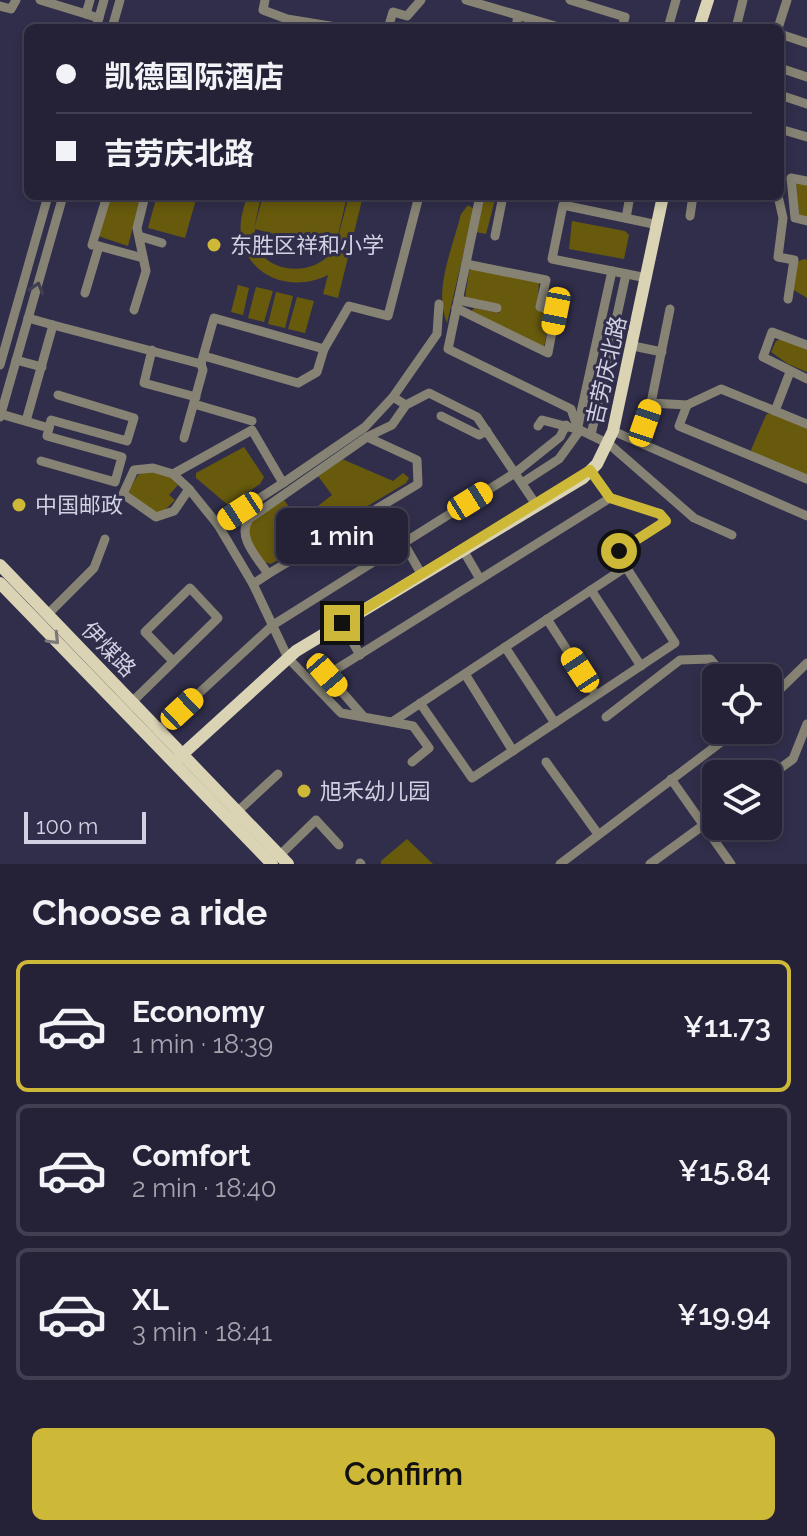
<!DOCTYPE html>
<html lang="en">
<head>
<meta charset="utf-8">
<style>
  :root { --surface:#252238; --page:#2d2a40; --text:#f1f3f6; --muted:#a3a4ae; --line:#423f53; --accent:#ceb837 }
  body { margin:0; font-family:Raleway,"Noto Sans SC",sans-serif; background:var(--page); color:var(--text); height:100vh; display:flex; flex-direction:column; font-size:30px; white-space:nowrap }
  * { box-sizing:border-box; margin:0 }
  p { font-size:26px; color:var(--muted) }
  .icon { flex:none; width:44px; height:44px; fill:none; stroke:currentColor; stroke-width:2; stroke-linecap:round; stroke-linejoin:round }
  .map { position:relative; height:864px; overflow:hidden }
  .panel { display:flex; flex-direction:column; background:var(--surface); flex:1 }
  .panel>* { flex:none }
  .guide { position:absolute; left:24px; top:24px; width:760px; height:176px; border-radius:12px; box-shadow:0 4px 12px #0003,0 0 0 2px var(--line); display:grid; align-content:center; height:176px; padding:0 32px; background:var(--surface) }
  .controls { position:absolute; left:702px; top:664px; display:grid; gap:16px }
  .controls a { display:grid; place-items:center; width:80px; height:80px; border-radius:12px; background:var(--surface); box-shadow:0 4px 12px #0003,0 0 0 2px var(--line); font-size:40px }
  .scale { position:absolute; left:24px; bottom:20px; width:122px; box-sizing:border-box; padding-left:8px; border:4px solid #d2d1e3; border-top:0; font-size:22px; line-height:28px; white-space:nowrap; color:#d2d1e3; -webkit-text-stroke:6px #312e4b; paint-order:stroke }
  .end { position:absolute; width:36px; height:36px; margin:-18px; border:10px solid #ceb837; background:#111; box-shadow:0 0 0 4px #111 }
  .from { border-radius:50% }
  .bubble { position:absolute; height:56px; border-radius:12px; background:var(--surface); box-shadow:0 4px 12px #0003,0 0 0 2px var(--line); font-size:26px; font-weight:600; line-height:56px; text-align:center }
  .car { position:absolute; width:24px; height:48px; margin:-24px -12px; border-radius:10px; box-shadow:0 0 6px 2px #0007; background:linear-gradient(#f5c518 24%,#345 0 40%,#f5c518 0 76%,#345 0 86%,#f5c518 0) }
  .guide b { display:flex; align-items:center; gap:28px; height:76px; font-size:30px }
  .guide b+b { border-top:2px solid var(--line) }
  .guide i { width:20px; height:20px; background:var(--text) }
  ul { padding:0; list-style:none }
  li { display:flex; align-items:center; gap:24px; height:132px; margin:0 16px 12px; padding:0 16px; border:4px solid var(--line); border-radius:12px }
  li div { flex:1 }
  li b { display:block; font-size:30px }
  li em { font-style:normal; font-weight:600 }
  li.current { border-color:var(--accent) }
  li>.icon { width:72px; height:72px; stroke-width:1.5 }
  h2 { padding:0 32px; font-size:36px; line-height:96px }
  .button { display:flex; gap:16px; margin-top:auto; padding:16px 32px }
  .button a { flex:1; height:92px; border-radius:12px; background:var(--accent); color:#111; font-size:32px; font-weight:600; line-height:92px; text-align:center }
  .map>svg:first-child { display:block }
  .green { fill:#675a0d; fill-rule:evenodd }
  .lines { fill:none; stroke-linecap:round; stroke-linejoin:round }
  .minor { stroke:#868374; stroke-width:9 }
  .major { stroke:#dad4b5; stroke-width:12 }
  .oneway { stroke:#423f53 }
  .oneway2 { stroke:#7d797b }
  .route { stroke:#ceb837; stroke-width:10 }
  .poi-dot { fill:#ceb837; stroke:#312e4b; stroke-width:3 }
  .labels { text-anchor:middle; dominant-baseline:central; stroke-width:6; stroke-linejoin:round; paint-order:stroke }
  .poi-label { font-size:22px; fill:#d2d1e3; stroke:#312e4b; text-anchor:start }
  .street-label { font-size:22px; fill:#d2d1e3; stroke:#312e4b }
</style>
</head>
<body>
<div class="map">
<svg width="807" height="864" viewBox="0 0 807 864">
  <rect width="100%" height="100%" fill="#312e4b"/>
  <g class="green">
    <polygon points="798,181 807,183 807,218 799,216 796,185"/>
    <polygon points="110,196 141,196 128,246 98,236"/>
    <polygon points="152,196 197,196 185,238 148,228 156,199"/>
    <path d="M 247,196 L 261,196 L 254,229 L 263,196 L 347,196 L 335,248 L 349,196 L 363,196 L 338,298 L 323,294 L 328,275 C 293,293 246,278 241,234 C 239,221 244,208 247,196 ZM 255,229 L 333,249 L 333,250 C 312,282 250,272 255,229 Z"/>
    <polygon points="483,196 496,196 486,234 476,232"/>
    <path d="M 468,205 L 474,209 L 447,323 C 433,290 453,247 461,214 Z"/>
    <polygon points="572,221 625,231 629,235 624,259 569,249"/>
    <polygon points="804,259 807,260 807,298 792,289 797,262"/>
    <polygon points="472,268 539,282 537,308 551,312 544,347 471,312 474,308 499,313 501,306 465,298 469,271"/>
    <polygon points="238,285 249,288 243,315 231,312"/>
    <polygon points="256,287 273,291 264,322 248,318"/>
    <polygon points="276,292 293,296 285,328 268,324"/>
    <polygon points="297,297 314,301 305,333 288,329"/>
    <polygon points="781,339 807,349 807,372 788,364 771,352 776,341"/>
    <polygon points="771,412 807,427 807,477 753,454 751,450 766,415"/>
    <polygon points="244,447 264,477 260,484 228,505 196,478 196,473"/>
    <polygon points="342,459 393,481 403,473 409,478 406,483 271,564 264,562 248,538 251,521 284,500 299,521 332,495 318,476"/>
    <polygon points="150,470 168,474 178,485 169,495 175,500 164,511 156,513 126,494 138,475"/>
    <polygon points="407,839 433,864 381,864 381,861"/>
  </g>
  <g class="lines">
    <g class="minor">
      <polyline points="40,0 99,18"/>
      <polyline points="265,0 263,10 287,19 342,28"/>
      <polyline points="466,0 562,28"/>
      <polyline points="570,0 625,17 622,28"/>
      <polyline points="0,6 11,9 16,0"/>
      <polyline points="86,14 90,0"/>
      <polyline points="96,28 104,0"/>
      <polyline points="112,28 120,0"/>
      <polyline points="388,28 393,12 407,16 421,0"/>
      <polyline points="516,28 518,15"/>
      <polyline points="668,28 676,0"/>
      <polyline points="736,28 743,0"/>
      <polyline points="778,28 787,0"/>
      <polyline points="780,34 807,43"/>
      <polyline points="780,68 807,77"/>
      <polyline points="780,95 807,104"/>
      <polyline points="780,129 807,137"/>
      <polyline points="807,181 791,178 795,218 807,221"/>
      <polyline points="480,196 448,349 571,409 578,429"/>
      <polyline points="778,196 783,218 778,257 794,260 788,299"/>
      <polyline points="690,216 693,196"/>
      <polyline points="626,218 630,196"/>
      <polyline points="139,236 162,243"/>
      <polyline points="495,236 503,196"/>
      <polyline points="99,246 143,258"/>
      <polyline points="647,278 552,259 563,205 658,225"/>
      <polyline points="85,293 99,246 92,245 107,196"/>
      <polyline points="458,300 497,308"/>
      <polyline points="456,308 548,353 556,311 540,307 546,280 466,264"/>
      <polyline points="134,310 146,271 137,228 145,196"/>
      <polyline points="53,325 201,364 214,318 324,349 349,306 388,316 419,196"/>
      <polyline points="807,345 772,332 763,357 807,379"/>
      <polyline points="633,346 662,352"/>
      <polyline points="152,350 144,383 196,397"/>
      <polyline points="204,356 298,383 317,372 324,349"/>
      <polyline points="16,360 42,367"/>
      <polyline points="0,365 48,196"/>
      <polyline points="393,397 437,334 439,304"/>
      <polyline points="651,403 687,405 721,389 807,424"/>
      <polyline points="194,404 252,421"/>
      <polyline points="687,405 679,426 807,479"/>
      <polyline points="775,411 790,372"/>
      <polyline points="1,414 49,428 47,436 122,457 115,482 41,461"/>
      <polyline points="441,416 479,435 487,431"/>
      <polyline points="0,417 63,196"/>
      <polyline points="26,421 53,325 28,318"/>
      <polyline points="538,426 542,420 580,430 609,444 694,518 732,535"/>
      <polyline points="578,426 612,271"/>
      <polyline points="49,428 51,420 127,441 134,418 58,395"/>
      <polyline points="613,431 807,516"/>
      <polyline points="591,435 626,274"/>
      <polyline points="184,438 203,370 201,364"/>
      <polyline points="638,442 651,403 670,309"/>
      <polyline points="590,470 610,498 660,514 666,521 619,551"/>
      <polyline points="173,474 153,468 134,470 123,494 156,517 174,511 189,489 173,474 252,430 283,483 218,525 253,584"/>
      <polyline points="283,483 365,427 393,397 406,405"/>
      <polyline points="522,483 559,459 580,430"/>
      <polyline points="189,489 218,525"/>
      <polyline points="382,506 422,575"/>
      <polyline points="463,550 480,579"/>
      <polyline points="268,574 418,484 417,460 367,437"/>
      <polyline points="591,590 641,666"/>
      <polyline points="48,614 94,568 105,539"/>
      <polyline points="547,619 596,695"/>
      <polyline points="342,623 360,655"/>
      <polyline points="505,647 555,723"/>
      <polyline points="465,674 513,751"/>
      <polyline points="768,701 807,663"/>
      <polyline points="132,702 218,618 190,588 145,632 173,661"/>
      <polyline points="363,716 327,675 610,498"/>
      <polyline points="606,717 680,660 710,659 726,678"/>
      <polyline points="392,722 626,567 675,643 472,778 420,703"/>
      <polyline points="159,730 273,625 515,473 560,437 566,425"/>
      <path d="M 412,762 L 429,748 L 413,726 L 341,713 L 288,658 L 253,584 L 268,574 C 258,558 236,537 249,519 L 367,437 L 392,425 L 406,405 L 429,393 L 477,417 L 537,506"/>
      <polyline points="546,762 598,834"/>
      <polyline points="768,777 793,759 807,724"/>
      <polyline points="671,779 731,864"/>
      <polyline points="238,811 278,774"/>
      <polyline points="280,855 316,820 339,845"/>
      <polyline points="360,863 361,864"/>
      <polyline points="560,864 737,730"/>
      <polyline points="650,864 716,816"/>
    </g>
    <g class="major">
      <polyline points="699,28 708,0"/>
      <polyline points="0,565 288,864"/>
      <polyline points="0,583 272,864"/>
      <polyline points="174,762 296,651 583,478 597,464 613,431 663,196"/>
    </g>
  </g>
  <defs><path id="oneway-chevron" d="M-2-3.5L2.5 0L-2 3.5" fill="none" stroke-width="1.6" stroke-linecap="round" stroke-linejoin="round" transform="scale(2)"/></defs>
  <use class="oneway" href="#oneway-chevron" transform="translate(37 288) rotate(-74)"/>
  <use class="oneway2" href="#oneway-chevron" transform="translate(54 639) rotate(46)"/>
  <g class="lines">
    <polyline class="route" points="342,623 590,470 610,498 660,514 666,521 619,551"/>
  </g>
  <g class="poi-dot">
    <circle cx="214" cy="245" r="8"/>
    <circle cx="19" cy="505" r="8"/>
    <circle cx="304" cy="791" r="8"/>
  </g>
  <g class="labels">
    <g class="poi-label">
      <text x="230" y="245">东胜区祥和小学</text>
      <text x="35" y="505">中国邮政</text>
      <text x="320" y="791">旭禾幼儿园</text>
    </g>
    <g class="street-label">
      <text transform="translate(606 370) rotate(-77)">吉劳庆北路</text>
      <text transform="translate(109 649) rotate(46)">伊煤路</text>
    </g>
  </g>
</svg>
<div class="controls">
<a><svg class="icon" aria-label="locate" viewBox="0 0 24 24"><circle cx="12" cy="12" r="6"/><path d="M12 2v4M12 18v4M2 12h4M18 12h4"/></svg></a>
<a><svg class="icon" aria-label="layers" viewBox="0 0 24 24"><path d="M12 4l9 5-9 5-9-5zM3 14l9 5 9-5"/></svg></a>
</div>
<div class="scale">100 m</div>
<i class="end from" style="left:619px;top:551px"></i>
<i class="end" style="left:342px;top:623px"></i>
<div class="bubble" style="left:276px;top:508px;width:132px">1 min</div>
<i class="car" style="left:556px;top:311px;rotate:191deg"></i>
<i class="car" style="left:645px;top:423px;rotate:19deg"></i>
<i class="car" style="left:470px;top:501px;rotate:58deg"></i>
<i class="car" style="left:240px;top:511px;rotate:237deg"></i>
<i class="car" style="left:580px;top:670px;rotate:327deg"></i>
<i class="car" style="left:327px;top:675px;rotate:139deg"></i>
<i class="car" style="left:182px;top:709px;rotate:47deg"></i>
<div class="guide">
<b><i class="from"></i>凯德国际酒店</b>
<b><i></i>吉劳庆北路</b>
</div>
</div>
<section class="panel">
<h2>Choose a ride</h2>
<ul>
<li class="current"><svg class="icon" aria-label="car" viewBox="0 0 24 24"><path d="M5 17H2v-5l4-1 3-4h7l3 4 3 1v5h-3M9 17h6M6 11h13"/><circle cx="7" cy="17" r="2"/><circle cx="17" cy="17" r="2"/></svg><div><b>Economy</b><p>1 min · 18:39</p></div><em>¥11.73</em></li>
<li><svg class="icon" aria-label="car" viewBox="0 0 24 24"><path d="M5 17H2v-5l4-1 3-4h7l3 4 3 1v5h-3M9 17h6M6 11h13"/><circle cx="7" cy="17" r="2"/><circle cx="17" cy="17" r="2"/></svg><div><b>Comfort</b><p>2 min · 18:40</p></div><em>¥15.84</em></li>
<li><svg class="icon" aria-label="car" viewBox="0 0 24 24"><path d="M5 17H2v-5l4-1 3-4h7l3 4 3 1v5h-3M9 17h6M6 11h13"/><circle cx="7" cy="17" r="2"/><circle cx="17" cy="17" r="2"/></svg><div><b>XL</b><p>3 min · 18:41</p></div><em>¥19.94</em></li>
</ul>
<div class="button"><a>Confirm</a></div>
</section>
</body>
</html>
